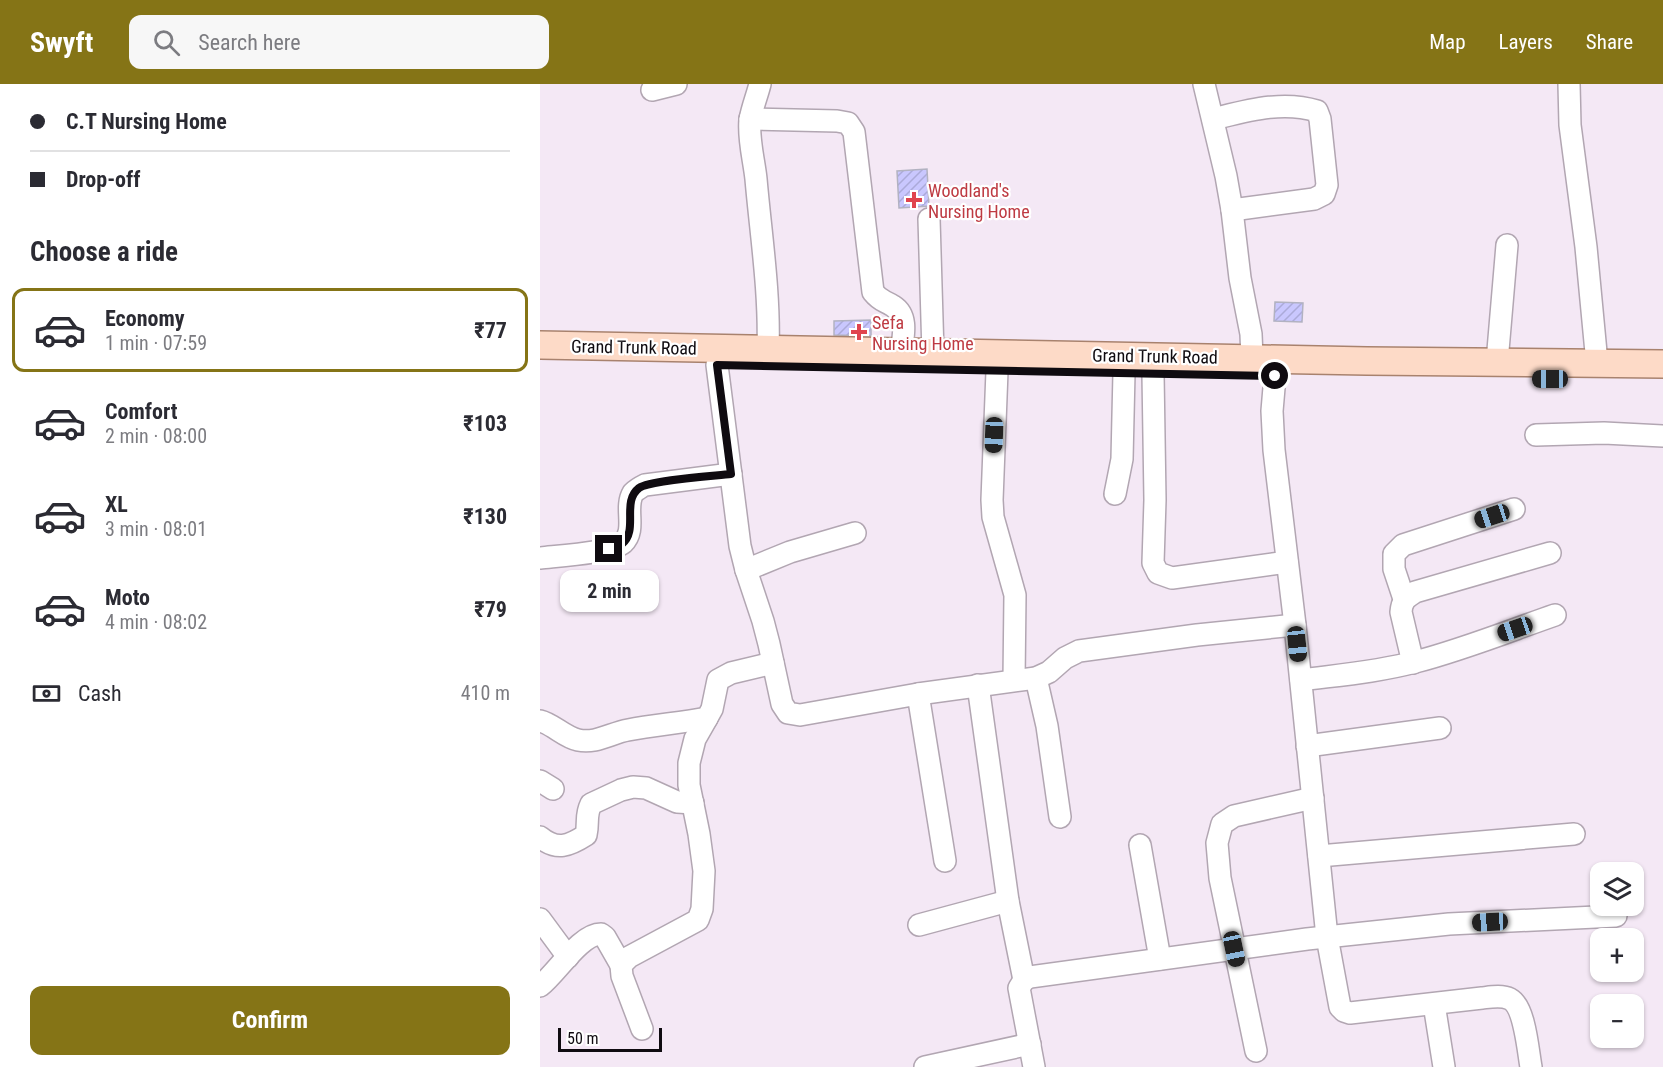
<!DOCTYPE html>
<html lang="en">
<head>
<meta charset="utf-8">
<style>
  :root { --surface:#fff; --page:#f7f7f7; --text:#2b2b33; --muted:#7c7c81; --line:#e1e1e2; --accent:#857416 }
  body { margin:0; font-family:"Roboto Condensed",sans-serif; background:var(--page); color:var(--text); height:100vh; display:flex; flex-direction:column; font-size:22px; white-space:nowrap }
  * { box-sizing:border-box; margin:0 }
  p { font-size:20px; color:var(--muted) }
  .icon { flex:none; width:33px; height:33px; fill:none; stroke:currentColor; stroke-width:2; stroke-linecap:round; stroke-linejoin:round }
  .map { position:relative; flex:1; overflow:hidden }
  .drawer { display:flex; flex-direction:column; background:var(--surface); width:540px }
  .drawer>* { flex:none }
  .hud { display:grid; align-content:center; height:132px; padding:0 30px; background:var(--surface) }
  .tools { position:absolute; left:1050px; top:778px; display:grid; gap:12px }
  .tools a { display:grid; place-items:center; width:54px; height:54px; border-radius:12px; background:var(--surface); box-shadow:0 2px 4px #0004; font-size:30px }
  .scale { position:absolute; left:18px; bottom:15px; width:104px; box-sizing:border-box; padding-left:6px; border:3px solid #0f0b10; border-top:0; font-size:16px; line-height:21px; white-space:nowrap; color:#0f0b10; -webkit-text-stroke:4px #fff; paint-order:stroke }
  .end { position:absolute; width:27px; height:27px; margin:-14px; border:8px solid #0f0b10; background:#fff; box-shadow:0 0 0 3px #fff }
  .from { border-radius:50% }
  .bubble { position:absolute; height:42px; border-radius:12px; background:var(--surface); box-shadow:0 2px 4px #0004; font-size:20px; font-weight:700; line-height:42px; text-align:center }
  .car { position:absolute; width:18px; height:36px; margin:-18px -9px; border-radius:8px; box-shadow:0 0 4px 2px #0007; background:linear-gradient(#222 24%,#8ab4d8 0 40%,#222 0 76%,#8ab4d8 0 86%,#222 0) }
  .hud b { display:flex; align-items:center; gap:21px; height:57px; font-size:22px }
  .hud b+b { border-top:2px solid var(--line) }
  .hud i { width:15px; height:15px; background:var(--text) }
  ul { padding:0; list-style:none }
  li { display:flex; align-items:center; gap:18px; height:84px; margin:0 12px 9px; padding:0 18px; border:3px solid transparent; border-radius:12px }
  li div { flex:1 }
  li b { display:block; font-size:22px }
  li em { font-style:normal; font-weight:700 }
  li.selected { border-color:var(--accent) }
  li>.icon { width:54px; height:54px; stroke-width:1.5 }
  h2 { padding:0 30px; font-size:27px; line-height:72px }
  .pay { display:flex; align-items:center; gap:15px; height:66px; padding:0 30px; font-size:22px }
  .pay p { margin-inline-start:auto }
  .action { display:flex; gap:12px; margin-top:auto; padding:12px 30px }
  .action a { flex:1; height:69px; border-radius:12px; background:var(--accent); color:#fff; font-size:24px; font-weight:700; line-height:69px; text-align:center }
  header { display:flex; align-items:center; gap:36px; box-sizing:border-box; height:84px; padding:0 30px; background:var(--accent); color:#fff }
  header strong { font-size:28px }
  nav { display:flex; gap:33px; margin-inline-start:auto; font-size:21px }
  .search { width:420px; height:54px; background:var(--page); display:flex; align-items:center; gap:15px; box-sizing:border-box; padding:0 21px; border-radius:12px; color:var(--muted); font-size:22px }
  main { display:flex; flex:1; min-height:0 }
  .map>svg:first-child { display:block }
  .building { fill:url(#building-hatch); stroke:#b2b2c1; stroke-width:1.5 }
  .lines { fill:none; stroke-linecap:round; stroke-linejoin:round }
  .minor-casing { stroke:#b2a6b2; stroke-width:24 }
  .major-casing { stroke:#a8826e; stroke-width:30 }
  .minor { stroke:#fff; stroke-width:21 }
  .major { stroke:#fddac7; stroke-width:27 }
  .route { stroke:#0f0b10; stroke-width:8 }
  .health-dot { fill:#e0444e; stroke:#fff; stroke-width:2 }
  .labels { text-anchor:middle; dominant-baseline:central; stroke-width:4.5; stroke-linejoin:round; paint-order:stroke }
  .health-label { font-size:18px; fill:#be3a42; stroke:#fff; text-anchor:start }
  .street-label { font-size:18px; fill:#0f0b10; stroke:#fff }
</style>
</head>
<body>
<header>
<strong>Swyft</strong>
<div class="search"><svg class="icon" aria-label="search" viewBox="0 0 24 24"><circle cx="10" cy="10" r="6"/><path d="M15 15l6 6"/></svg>Search here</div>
<nav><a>Map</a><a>Layers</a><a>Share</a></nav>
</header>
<main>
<section class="drawer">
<div class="hud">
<b><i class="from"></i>C.T Nursing Home</b>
<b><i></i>Drop-off</b>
</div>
<h2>Choose a ride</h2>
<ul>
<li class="selected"><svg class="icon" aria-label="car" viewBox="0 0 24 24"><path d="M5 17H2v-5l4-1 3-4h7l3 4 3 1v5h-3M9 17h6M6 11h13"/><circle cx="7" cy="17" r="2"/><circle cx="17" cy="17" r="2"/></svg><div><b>Economy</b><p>1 min · 07:59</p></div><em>₹77</em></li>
<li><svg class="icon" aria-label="car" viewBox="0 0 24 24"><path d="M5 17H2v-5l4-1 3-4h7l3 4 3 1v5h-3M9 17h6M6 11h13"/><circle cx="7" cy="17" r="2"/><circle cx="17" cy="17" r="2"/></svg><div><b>Comfort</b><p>2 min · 08:00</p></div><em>₹103</em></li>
<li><svg class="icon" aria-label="car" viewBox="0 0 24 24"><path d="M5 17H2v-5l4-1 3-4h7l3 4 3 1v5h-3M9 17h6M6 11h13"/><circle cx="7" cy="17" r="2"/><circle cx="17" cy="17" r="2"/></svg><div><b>XL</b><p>3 min · 08:01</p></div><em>₹130</em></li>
<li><svg class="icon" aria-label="car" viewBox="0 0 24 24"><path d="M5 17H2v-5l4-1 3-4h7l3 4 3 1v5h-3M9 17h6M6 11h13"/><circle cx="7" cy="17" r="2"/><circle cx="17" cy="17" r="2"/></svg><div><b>Moto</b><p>4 min · 08:02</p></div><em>₹79</em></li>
</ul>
<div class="pay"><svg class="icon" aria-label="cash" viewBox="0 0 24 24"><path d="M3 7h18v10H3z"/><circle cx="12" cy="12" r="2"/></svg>Cash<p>410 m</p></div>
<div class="action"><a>Confirm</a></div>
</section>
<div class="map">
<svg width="1123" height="983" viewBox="0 0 1123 983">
  <defs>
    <pattern id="building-hatch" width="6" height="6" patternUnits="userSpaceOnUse" patternTransform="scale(1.5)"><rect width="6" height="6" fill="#c9c7fe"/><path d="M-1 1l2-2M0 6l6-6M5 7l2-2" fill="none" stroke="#abaad9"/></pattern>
  </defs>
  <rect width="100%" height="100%" fill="#f4e8f5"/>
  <g class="building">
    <polygon points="387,85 389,122 359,124 357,87"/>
    <polygon points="735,218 763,219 762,238 734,237"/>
    <polygon points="331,236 331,252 294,251 294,237"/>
  </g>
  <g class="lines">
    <defs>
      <g id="minor">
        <path d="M 220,0 C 217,12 212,24 210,36 C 208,55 214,76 216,95 C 221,152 230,209 228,266"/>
        <polyline points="664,0 686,92 692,126 700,194 711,250 712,274"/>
        <polyline points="1029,0 1030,41 1046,163 1057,279"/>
        <polyline points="112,6 136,0"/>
        <path d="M 210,35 L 297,37 L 308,39 L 314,48 L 333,208 C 341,218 344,216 353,222 C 369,232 363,253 361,269"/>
        <path d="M 673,35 C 706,27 742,16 777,27 L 780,35 L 787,101 L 784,110 L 774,115 L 692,126"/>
        <polyline points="389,135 393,269"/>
        <polyline points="957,278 967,161"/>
        <polyline points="177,281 200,462 206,486 223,537 229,560 242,620 248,629 260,631 378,610 496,594 509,588 525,574 539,567 657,551 755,541"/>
        <polyline points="457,287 452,416 453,433 475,511 474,596"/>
        <polyline points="613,290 615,416 613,479 618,489 632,494 747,478"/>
        <path d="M 735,292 L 732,327 L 734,366 L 755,541 L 787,853 L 800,923 L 804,927 L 810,929 L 942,914 C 951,913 962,911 970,915 C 985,923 988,967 991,983"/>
        <polyline points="996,351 1064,349 1123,352"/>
        <polyline points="575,410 582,375 584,289"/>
        <path d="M 0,474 C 17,472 71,469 83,459 C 97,446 84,424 93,409 C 96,406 101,403 105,401 L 191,390"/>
        <polyline points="206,486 250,468 315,449"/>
        <polyline points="864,515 854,485 854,470 863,461 974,425"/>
        <path d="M 873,579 L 861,528 C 862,516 866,514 875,508 L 1010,469"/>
        <polyline points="496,594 507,642 520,733"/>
        <path d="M 761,596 C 799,591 837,588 875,578 C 922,566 969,547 1015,531"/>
        <polyline points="438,601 468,817 484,896"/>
        <polyline points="378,610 405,777"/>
        <path d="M 0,637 C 13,640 24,653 38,656 C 56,660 71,649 88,646 C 114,641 140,639 167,634 L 172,625 L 178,596 L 191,589 L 233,579"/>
        <polyline points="767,662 900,644"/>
        <polyline points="0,697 13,705"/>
        <path d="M 0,753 C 17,767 29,762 46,751 C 49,738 45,732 51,720 L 81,706 L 93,703 L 106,704 L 137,718 L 153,719"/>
        <polyline points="600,761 620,875"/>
        <polyline points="779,772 1034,750"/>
        <polyline points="0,835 28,873"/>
        <polyline points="379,841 468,817"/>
        <path d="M 0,902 C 17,889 40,850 61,850 L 65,853 L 81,881"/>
        <polyline points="894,920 904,983"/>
        <polyline points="102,945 82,892 81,881 89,873 158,836 162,825 164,787 159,750 149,701 149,679 155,655 167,634"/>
        <polyline points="716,967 680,794 677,759 682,740 694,732 773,714"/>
        <polyline points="385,983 490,960"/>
        <polyline points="494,983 479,904 484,896 490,893 767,855 909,840 1076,832"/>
      </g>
      <polyline id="major" points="0,261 827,277 1123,280"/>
    </defs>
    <use href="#minor" class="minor-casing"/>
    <use href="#major" class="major-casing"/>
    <use href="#minor" class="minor"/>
    <use href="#major" class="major"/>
  </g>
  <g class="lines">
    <path class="route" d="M 69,465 C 73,464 79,462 82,460 C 99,446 81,418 99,404 C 110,396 174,392 191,390 L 177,281 L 735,292"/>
  </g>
  <g class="health-dot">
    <path d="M371 107h6v6h6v6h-6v6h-6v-6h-6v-6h6z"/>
    <path d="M316 239h6v6h6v6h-6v6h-6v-6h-6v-6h6z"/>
  </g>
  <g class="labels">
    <g class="health-label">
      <text x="388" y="106">Woodland's<tspan x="388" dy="21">Nursing Home</tspan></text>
      <text x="332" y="238">Sefa<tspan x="332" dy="21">Nursing Home</tspan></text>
    </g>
    <g class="street-label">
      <text transform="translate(94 263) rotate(1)">Grand Trunk Road</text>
      <text transform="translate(615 272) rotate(1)">Grand Trunk Road</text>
    </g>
  </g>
</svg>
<div class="tools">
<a><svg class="icon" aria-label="layers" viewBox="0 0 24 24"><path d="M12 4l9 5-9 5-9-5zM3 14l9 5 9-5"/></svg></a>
<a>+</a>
<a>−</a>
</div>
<div class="scale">50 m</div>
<i class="end from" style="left:735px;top:292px"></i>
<i class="end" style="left:69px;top:465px"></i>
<div class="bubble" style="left:20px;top:486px;width:99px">2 min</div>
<i class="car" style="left:1010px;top:295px;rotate:270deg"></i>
<i class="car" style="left:454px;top:351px;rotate:182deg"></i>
<i class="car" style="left:952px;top:432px;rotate:252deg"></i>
<i class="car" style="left:975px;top:545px;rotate:251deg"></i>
<i class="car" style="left:757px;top:560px;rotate:174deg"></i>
<i class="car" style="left:950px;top:838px;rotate:267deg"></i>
<i class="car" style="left:694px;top:865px;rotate:168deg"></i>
</div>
</main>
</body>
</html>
